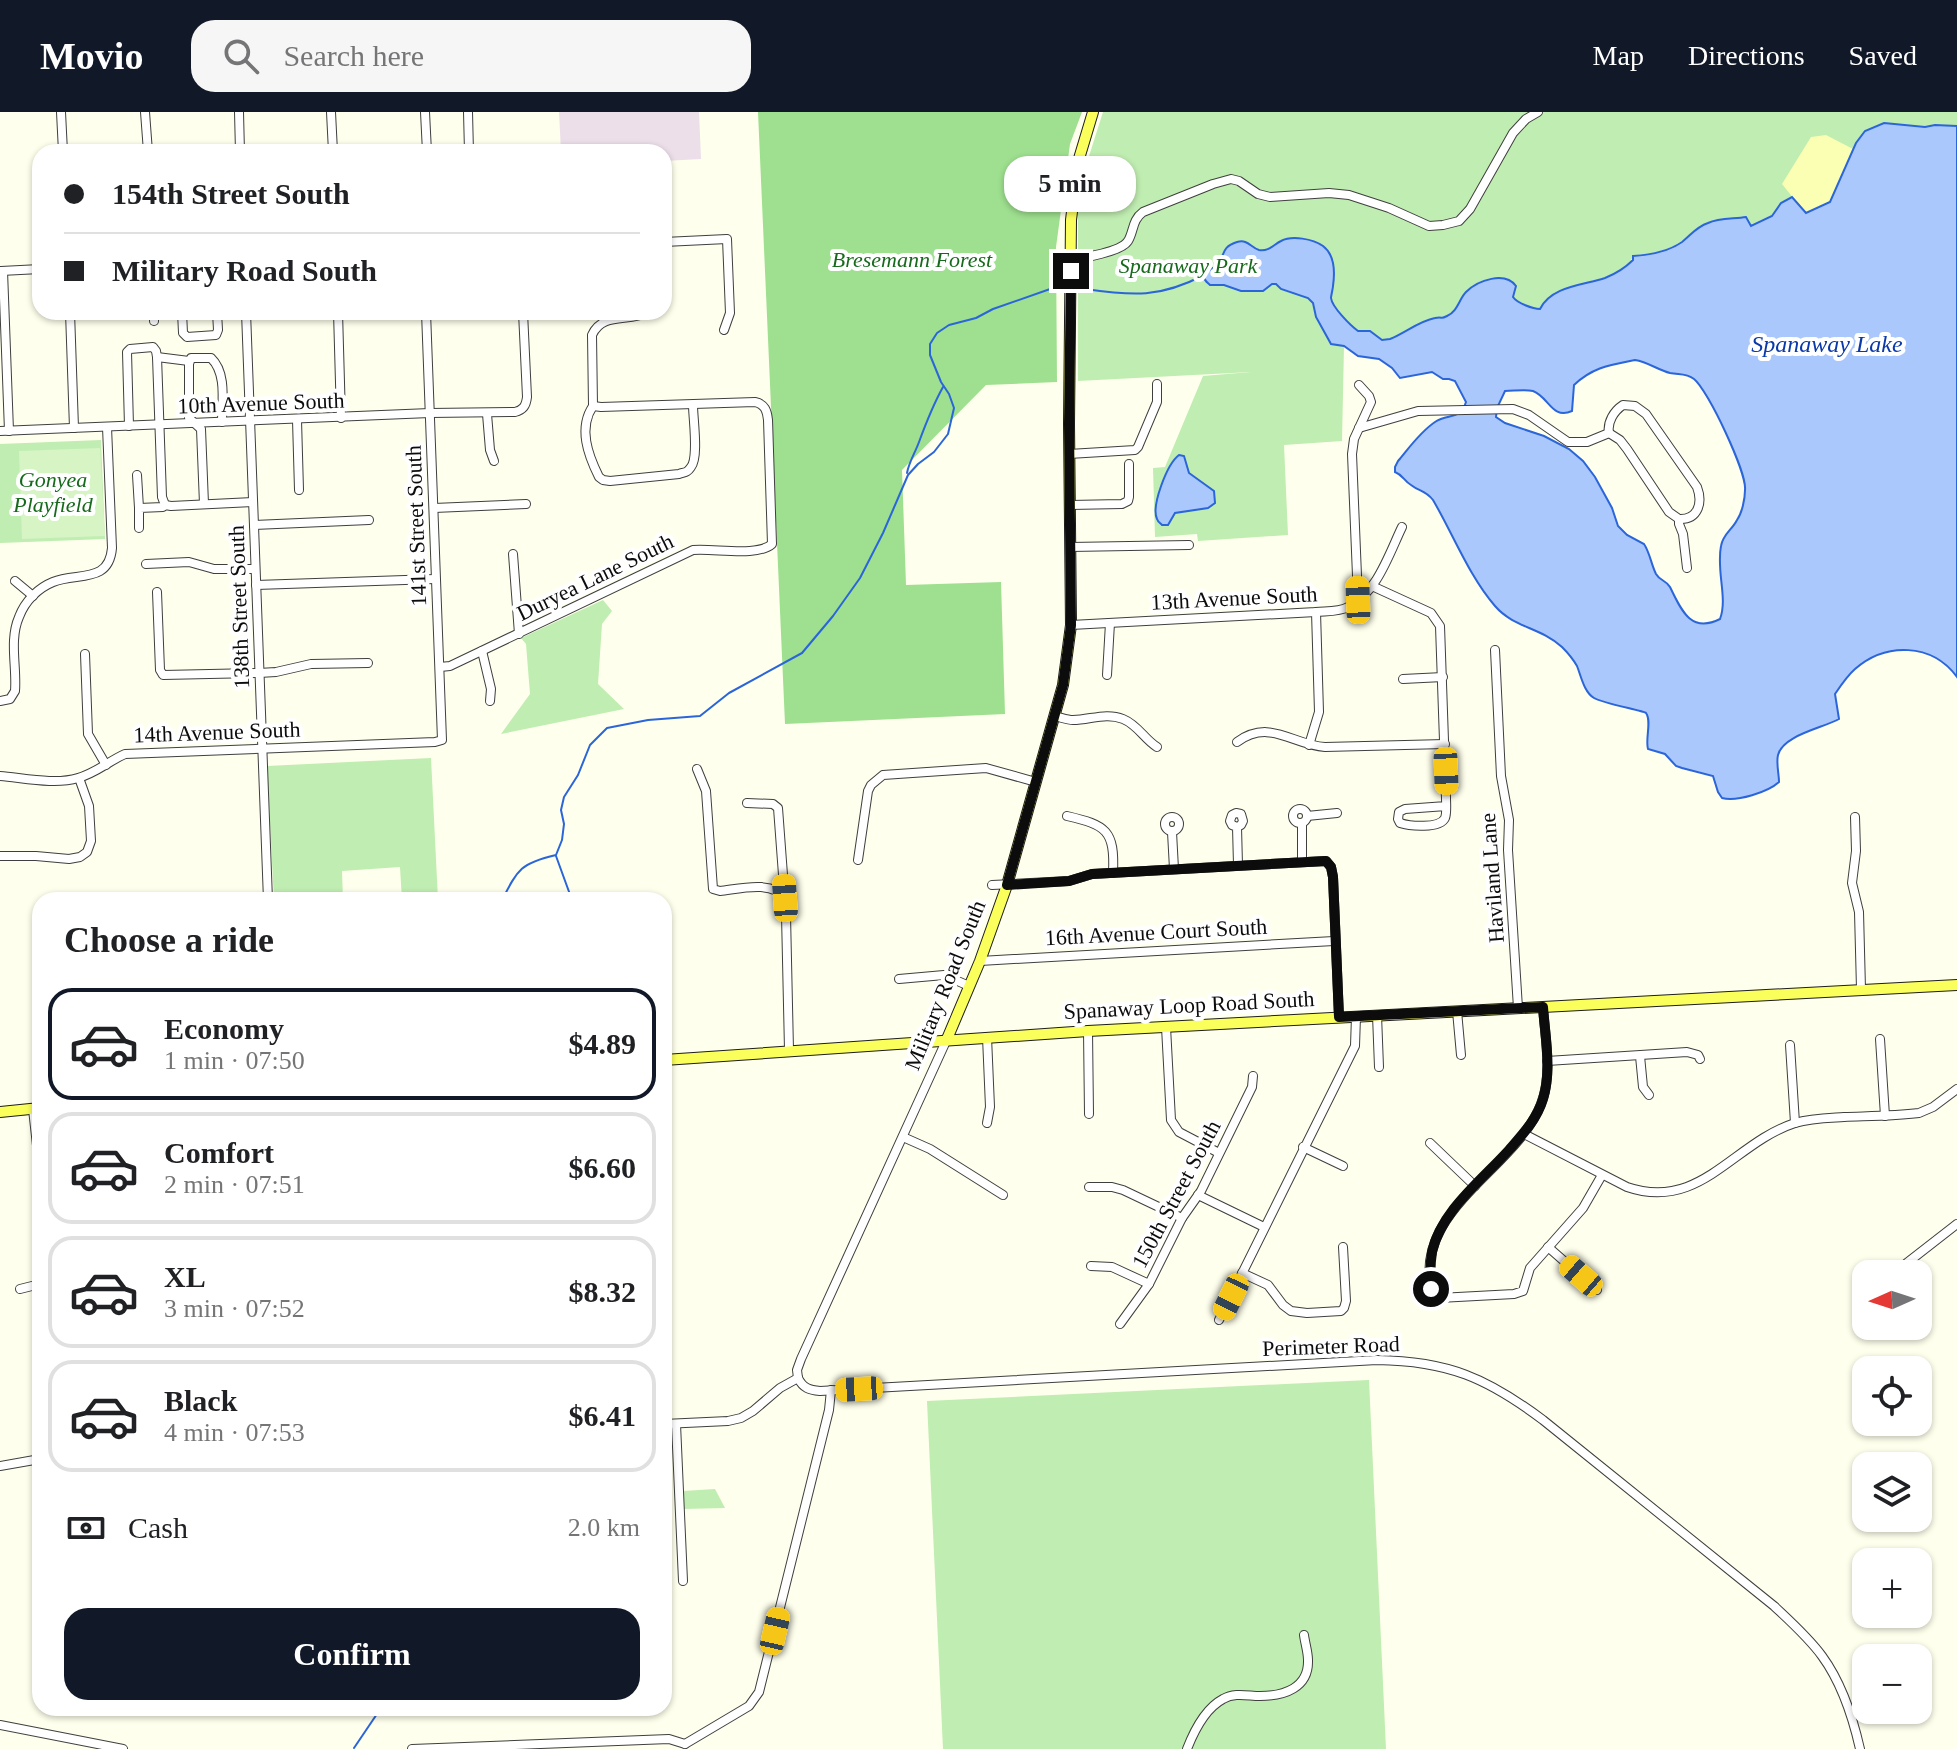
<!DOCTYPE html>
<html lang="en">
<head>
<meta charset="utf-8">
<style>
  :root { --surface:#fff; --page:#f6f6f6; --text:#202124; --muted:#757577; --line:#e0e0e0; --accent:#111827 }
  body { margin:0; font-family:Georgia,serif; background:var(--page); color:var(--text); height:100vh; display:flex; flex-direction:column; font-size:30px; white-space:nowrap }
  * { box-sizing:border-box; margin:0 }
  p { font-size:26px; color:var(--muted) }
  .icon { flex:none; width:44px; height:44px; fill:none; stroke:currentColor; stroke-width:2; stroke-linecap:round; stroke-linejoin:round }
  .map { position:relative; flex:1; overflow:hidden }
  .drawer { position:absolute; left:32px; top:780px; width:640px; height:824px; display:flex; flex-direction:column; background:var(--surface); border-radius:24px; box-shadow:0 2px 6px #0004 }
  .drawer>* { flex:none }
  .top-card { position:absolute; left:32px; top:32px; width:640px; height:176px; border-radius:24px; box-shadow:0 2px 6px #0004; display:grid; align-content:center; height:176px; padding:0 32px; background:var(--surface) }
  .needle { width:52px; rotate:267deg }
  .buttons { position:absolute; left:1852px; top:1148px; display:grid; gap:16px }
  .buttons a { display:grid; place-items:center; width:80px; height:80px; border-radius:16px; background:var(--surface); box-shadow:0 2px 6px #0004; font-size:40px }
  .end { position:absolute; width:36px; height:36px; margin:-18px; border:10px solid #0c0c0c; background:#fff; box-shadow:0 0 0 4px #fff }
  .from { border-radius:50% }
  .bubble { position:absolute; height:56px; border-radius:24px; background:var(--surface); box-shadow:0 2px 6px #0004; font-size:26px; font-weight:700; line-height:56px; text-align:center }
  .car { position:absolute; width:24px; height:48px; margin:-24px -12px; border-radius:10px; box-shadow:0 0 6px 2px #0007; background:linear-gradient(#f5c518 24%,#345 0 40%,#f5c518 0 76%,#345 0 86%,#f5c518 0) }
  .top-card b { display:flex; align-items:center; gap:28px; height:76px; font-size:30px }
  .top-card b+b { border-top:2px solid var(--line) }
  .top-card i { width:20px; height:20px; background:var(--text) }
  ul { padding:0; list-style:none }
  li { display:flex; align-items:center; gap:24px; height:112px; margin:0 16px 12px; padding:0 16px; border:4px solid var(--line); border-radius:24px }
  li div { flex:1 }
  li b { display:block; font-size:30px }
  li em { font-style:normal; font-weight:700 }
  li.current { border-color:var(--accent) }
  li>.icon { width:72px; height:72px; stroke-width:1.5 }
  h2 { padding:0 32px; font-size:36px; line-height:96px }
  .pay { display:flex; align-items:center; gap:20px; height:88px; padding:0 32px; font-size:30px }
  .pay p { margin-inline-start:auto }
  .button { display:flex; gap:16px; margin-top:auto; padding:16px 32px }
  .button a { flex:1; height:92px; border-radius:24px; background:var(--accent); color:#fff; font-size:32px; font-weight:700; line-height:92px; text-align:center }
  header { display:flex; align-items:center; gap:48px; box-sizing:border-box; height:112px; padding:0 40px; background:var(--accent); color:#fff }
  header strong { font-size:38px }
  nav { display:flex; gap:44px; margin-inline-start:auto; font-size:28px }
  .search { width:560px; height:72px; background:var(--page); display:flex; align-items:center; gap:20px; box-sizing:border-box; padding:0 28px; border-radius:24px; color:var(--muted); font-size:30px }
  .map>svg:first-child { display:block }
  .industrial { fill:#ecdfea }
  .green { fill:#c0edb1; fill-rule:evenodd }
  .forest { fill:#9ee08f }
  .sand { fill:#fbffb4 }
  .pitch { fill:#d6f4c4 }
  .water { fill:#abc8fc; stroke:#2b65da; stroke-width:2; fill-rule:evenodd }
  .lines { fill:none; stroke-linecap:round; stroke-linejoin:round }
  .stream { stroke:#2b65da; stroke-width:2 }
  .minor-casing { stroke:#3f3f3f; stroke-width:10 }
  .major-casing { stroke:#1d1d1d; stroke-width:12 }
  .minor { stroke:#fff; stroke-width:8 }
  .major { stroke:#fbff5c; stroke-width:10 }
  .route { stroke:#0c0c0c; stroke-width:10 }
  .labels { text-anchor:middle; dominant-baseline:central; stroke-width:8; stroke-linejoin:round; paint-order:stroke }
  .park-label { font-size:22px; font-style:italic; fill:#176a1c; stroke:#fff }
  .street-label { font-size:22px; fill:#0c0c0c; stroke:#fff }
  .water-label { font-size:24px; font-style:italic; fill:#0a39aa; stroke:#fff }
</style>
</head>
<body>
<header>
<strong>Movio</strong>
<div class="search"><svg class="icon" aria-label="search" viewBox="0 0 24 24"><circle cx="10" cy="10" r="6"/><path d="M15 15l6 6"/></svg>Search here</div>
<nav><a>Map</a><a>Directions</a><a>Saved</a></nav>
</header>
<div class="map">
<svg width="1957" height="1637" viewBox="0 0 1957 1637">
  <rect width="100%" height="100%" fill="#feffec"/>
  <polygon class="industrial" points="559,0 699,0 701,47 664,49 664,40 561,40"/>
  <g class="green">
    <path d="M 1103,0 L 1957,0 L 1957,14 L 1925,15 L 1884,11 L 1865,19 L 1856,31 L 1832,85 L 1781,91 L 1772,104 L 1751,114 L 1746,105 L 1712,109 L 1692,120 L 1686,126 L 1673,135 L 1649,143 L 1633,144 C 1624,175 1553,165 1540,197 C 1533,197 1517,192 1513,185 L 1516,174 L 1448,204 L 1435,206 L 1390,227 L 1382,228 L 1370,219 L 1358,219 L 1344,234 L 1342,329 L 1284,333 L 1288,423 L 1198,429 L 1197,422 L 1155,425 L 1153,356 L 1165,355 L 1203,264 L 1251,260 L 1078,269 L 1078,89 L 1084,60 ZM 1179,343 L 1189,361 L 1189,399 L 1175,401 L 1159,382 L 1173,348 Z"/>
    <polygon points="101,328 105,427 0,431 0,332"/>
    <polygon points="603,488 612,499 602,512 598,572 624,597 501,622 530,582 526,532 521,526"/>
    <polygon points="431,646 438,788 402,788 400,755 342,759 343,788 274,788 267,654"/>
    <polygon points="1369,1268 1386,1637 943,1637 927,1289"/>
    <polygon points="715,1377 725,1396 683,1397 683,1379"/>
  </g>
  <polygon class="forest" points="758,0 1082,0 1070,32 1056,135 1057,270 986,273 902,358 906,473 1001,470 1005,602 785,612"/>
  <polygon class="sand" points="1826,23 1853,37 1830,90 1806,102 1782,72 1811,25"/>
  <polygon class="pitch" points="100,336 105,424 22,427 19,339"/>
  <g class="water">
    <path d="M 1884,11 L 1925,15 L 1935,13 L 1957,14 L 1957,565 C 1932,531 1886,530 1855,557 C 1847,564 1841,573 1835,582 L 1839,607 C 1823,616 1783,623 1778,643 C 1776,651 1779,662 1779,670 C 1768,680 1737,690 1722,686 L 1718,680 L 1713,664 L 1682,656 L 1676,654 L 1665,642 L 1648,637 C 1645,627 1652,609 1646,601 C 1644,599 1602,591 1594,586 C 1584,580 1581,564 1577,554 C 1573,547 1568,541 1562,535 C 1540,515 1514,516 1495,494 C 1469,464 1453,422 1433,388 C 1425,378 1420,380 1411,373 C 1404,369 1403,363 1395,360 L 1395,355 L 1398,349 C 1409,336 1420,320 1435,310 C 1448,301 1460,309 1466,290 L 1455,269 L 1449,267 L 1443,267 L 1432,260 L 1400,266 L 1392,256 L 1379,247 L 1358,244 L 1344,234 L 1331,232 L 1316,205 L 1313,191 L 1308,186 L 1281,177 L 1276,172 L 1272,172 L 1263,179 L 1241,179 L 1224,173 L 1210,173 C 1207,170 1203,168 1204,163 C 1206,157 1215,157 1218,152 C 1225,143 1221,135 1237,130 C 1248,127 1250,135 1259,138 C 1269,140 1274,132 1281,129 C 1292,123 1313,127 1323,134 C 1335,143 1335,160 1333,174 C 1333,176 1331,184 1331,186 C 1332,195 1350,213 1358,219 L 1370,219 L 1382,228 L 1390,227 C 1405,221 1419,209 1435,206 C 1444,204 1439,208 1447,204 C 1458,199 1459,187 1466,180 C 1478,168 1505,159 1516,174 L 1513,185 C 1517,191 1533,197 1540,197 C 1551,174 1584,173 1605,166 C 1615,162 1625,156 1633,148 L 1633,144 C 1649,143 1668,140 1682,130 C 1691,123 1696,115 1708,111 C 1719,106 1734,107 1746,105 L 1751,114 L 1772,104 L 1781,91 L 1792,85 L 1806,101 L 1830,90 L 1856,31 L 1865,19 ZM 1635,248 C 1648,250 1658,258 1670,261 C 1679,263 1686,261 1694,267 C 1708,278 1747,361 1745,378 C 1745,387 1742,401 1737,408 C 1732,418 1723,422 1721,434 C 1716,459 1728,486 1720,507 C 1690,522 1681,497 1670,475 C 1666,468 1660,469 1656,462 C 1651,452 1650,441 1644,432 L 1627,423 L 1618,414 L 1612,396 L 1595,365 L 1583,349 L 1569,337 L 1544,324 L 1505,311 L 1496,305 L 1497,296 L 1505,279 C 1514,279 1524,277 1533,279 C 1549,285 1552,308 1572,299 L 1574,273 C 1593,255 1610,253 1635,248 Z"/>
    <path d="M 1179,343 L 1184,344 L 1189,361 L 1214,379 L 1215,391 L 1208,396 L 1175,401 L 1168,413 L 1162,413 C 1160,411 1158,410 1157,407 C 1151,394 1167,352 1179,343 Z"/>
  </g>
  <g class="lines">
    <g class="stream">
      <path d="M 1085,177 C 1133,184 1160,186 1204,163"/>
      <path d="M 907,361 C 909,350 915,341 919,330 C 926,311 933,293 943,275"/>
      <polyline points="556,744 572,788"/>
      <path d="M 502,788 C 518,757 521,751 556,743 L 562,728 L 564,712 L 561,698 L 564,685 L 578,663 L 590,633 L 607,616 L 648,608 L 700,604 L 729,581 L 802,541 L 833,504 L 860,466 L 883,421 L 908,363 L 918,352 L 934,340 L 948,322 L 954,296 L 949,282 L 941,270 L 930,243 L 930,232 L 937,221 L 949,213 L 976,206 L 993,197 L 1053,176"/>
      <polyline points="354,1636 381,1596"/>
    </g>
    <defs>
      <g id="minor">
        <polyline points="61,0 63,40"/>
        <polyline points="145,0 148,40"/>
        <polyline points="239,0 240,40"/>
        <polyline points="331,0 333,40"/>
        <polyline points="425,0 427,40"/>
        <polyline points="468,0 469,40"/>
        <polyline points="664,130 727,127 730,201 724,218"/>
        <path d="M 1071,147 C 1083,146 1121,140 1128,129 C 1134,119 1132,108 1143,100 L 1213,72 L 1231,67 L 1239,69 L 1258,82 L 1270,85 L 1329,81 L 1349,83 L 1389,96 L 1429,114 L 1443,113 L 1459,109 L 1470,97 L 1513,21 L 1526,7 L 1538,0"/>
        <polyline points="1,159 40,157"/>
        <polyline points="3,159 9,319"/>
        <polyline points="70,200 74,316"/>
        <polyline points="154,200 154,209"/>
        <polyline points="182,200 183,221 187,225 216,223 218,218 217,200"/>
        <polyline points="246,200 268,788"/>
        <polyline points="338,200 341,306"/>
        <path d="M 648,200 C 629,211 603,199 592,223 L 593,294 C 578,316 588,343 599,365 L 603,368 L 610,369 L 679,362 C 685,360 687,361 691,355 C 699,345 693,307 693,293"/>
        <polyline points="157,245 189,249"/>
        <polyline points="487,302 490,338 494,349"/>
        <polyline points="297,308 299,378"/>
        <polyline points="129,314 127,240 130,237 153,235 156,239 157,245 162,385 165,393"/>
        <polyline points="1359,316 1418,299 1513,297 1529,303 1568,330 1587,330 1609,321"/>
        <path d="M 0,319 L 430,301 L 515,300 C 523,298 526,294 527,285 L 523,200"/>
        <path d="M 1609,321 C 1607,310 1614,299 1623,293 L 1635,294 L 1646,302 L 1697,375 C 1703,391 1698,408 1679,407"/>
        <polyline points="1609,321 1620,328 1627,337 1669,400 1679,407 1679,412 1683,422 1687,456"/>
        <polyline points="1069,342 1135,338 1138,335 1157,290 1157,272"/>
        <polyline points="137,363 139,396"/>
        <path d="M 204,392 L 201,317 L 189,306 L 189,252 L 191,246 L 211,246 C 227,261 222,290 222,310"/>
        <polyline points="1070,393 1122,392 1128,389 1129,385 1129,352"/>
        <polyline points="434,396 526,392"/>
        <polyline points="254,413 369,408"/>
        <polyline points="139,416 139,396 163,395 165,393 171,394 253,390"/>
        <polyline points="1070,435 1189,433"/>
        <polyline points="513,442 519,522"/>
        <polyline points="146,452 189,450 214,457 255,457"/>
        <polyline points="15,469 33,484"/>
        <polyline points="256,473 435,467"/>
        <path d="M 1372,474 L 1431,501 L 1440,514 L 1446,686 C 1446,691 1447,701 1445,706 C 1440,717 1409,714 1400,711 L 1398,707 L 1399,700 L 1405,697 L 1446,694"/>
        <polyline points="157,480 160,558 163,563 259,561 276,560 311,552 368,551"/>
        <polyline points="1358,488 1352,342 1354,327 1371,290 1369,284 1359,273"/>
        <path d="M 1071,513 L 1316,500 C 1327,499 1339,500 1348,495 C 1377,481 1389,442 1402,415"/>
        <polyline points="1495,538 1501,664 1509,708 1508,738 1518,896"/>
        <polyline points="482,539 491,577 490,589"/>
        <polyline points="85,542 88,622 106,653"/>
        <path d="M 440,555 L 450,554 L 693,438 C 714,436 758,445 772,432 L 768,308 C 767,299 765,292 755,290 L 601,295 L 593,294"/>
        <polyline points="1107,563 1110,511"/>
        <polyline points="1403,567 1443,565"/>
        <path d="M 0,589 L 10,587 L 15,579 C 17,555 9,528 19,505 C 25,489 38,476 53,470 C 77,460 109,472 112,436 L 107,315"/>
        <path d="M 1054,604 C 1060,605 1067,608 1073,608 C 1090,608 1106,600 1123,607 C 1138,613 1144,627 1157,635"/>
        <path d="M 1237,630 C 1270,606 1292,633 1325,635 L 1445,632"/>
        <polyline points="1309,633 1319,600 1316,500"/>
        <path d="M 697,657 L 706,679 L 713,777 L 720,779 C 739,777 772,768 785,786"/>
        <path d="M 0,664 C 24,666 55,673 78,666 C 96,661 109,649 125,642 L 435,630 L 442,628 L 426,200"/>
        <polyline points="747,691 773,692 778,696 786,803 789,938"/>
        <circle cx="1300" cy="704" r="7"/>
        <path d="M 1067,704 C 1106,713 1115,718 1113,761"/>
        <polyline points="1307,704 1337,701"/>
        <circle cx="1172" cy="712" r="7"/>
        <polyline points="1855,705 1856,739 1852,771 1859,800 1861,877"/>
        <polyline points="1237,715 1232,713 1230,709 1232,703 1236,701 1241,702 1243,709 1241,713 1237,715 1238,753"/>
        <polyline points="1172,720 1174,757"/>
        <polyline points="0,744 36,744 69,747 80,745 87,740 91,729 89,694 79,666"/>
        <polyline points="858,748 868,679 871,673 883,663 986,656 1036,670"/>
        <polyline points="1302,749 1302,711"/>
        <polyline points="992,773 1069,769 1092,762 1326,749 1331,755 1333,765 1339,905"/>
        <polyline points="980,849 1334,829"/>
        <polyline points="899,867 944,863 969,874"/>
        <path d="M 1543,895 C 1545,926 1553,962 1541,992 C 1515,1059 1411,1097 1432,1182 L 1439,1186 L 1514,1182 L 1523,1179 L 1530,1156 L 1583,1096 L 1602,1063"/>
        <polyline points="1457,899 1461,943"/>
        <polyline points="1377,903 1379,955"/>
        <polyline points="1166,915 1171,1008 1179,1020 1219,1041"/>
        <polyline points="1088,919 1089,1002"/>
        <polyline points="1880,927 1885,1004"/>
        <polyline points="1790,933 1795,1011"/>
        <polyline points="1640,944 1643,975 1649,983"/>
        <polyline points="1547,949 1687,940 1698,943 1700,947"/>
        <polyline points="33,997 40,1061"/>
        <polyline points="987,1011 990,995 987,925"/>
        <path d="M 1524,1022 L 1627,1075 C 1700,1100 1733,1031 1795,1011 C 1811,1006 1827,1006 1844,1005 C 1869,1004 1894,1004 1919,1001 L 1933,995 L 1957,977"/>
        <polyline points="903,1025 930,1037 1003,1083"/>
        <polyline points="1430,1031 1475,1074"/>
        <polyline points="1303,1035 1343,1054"/>
        <polyline points="1089,1075 1112,1075 1123,1078 1182,1106"/>
        <polyline points="1198,1083 1264,1115"/>
        <polyline points="37,1123 40,1113"/>
        <polyline points="1548,1135 1597,1178"/>
        <polyline points="1091,1154 1112,1155 1149,1172"/>
        <polyline points="1242,1161 1268,1173 1283,1193 1291,1199 1307,1201 1341,1199 1344,1196 1346,1189 1343,1135"/>
        <polyline points="1900,1162 1903,1154 1957,1112"/>
        <polyline points="20,1177 40,1172"/>
        <polyline points="1219,1208 1355,934 1356,904"/>
        <polyline points="1120,1212 1149,1172 1182,1106 1201,1079 1252,975 1253,964"/>
        <path d="M 798,1266 C 803,1276 809,1278 820,1279 L 1377,1248 C 1448,1249 1487,1266 1543,1308 L 1774,1494 C 1791,1510 1809,1526 1822,1544 C 1841,1570 1853,1606 1860,1637"/>
        <polyline points="798,1266 797,1258 801,1247 947,927"/>
        <polyline points="664,1312 728,1309 741,1306 753,1299 780,1276 798,1266"/>
        <polyline points="676,1312 683,1469"/>
        <polyline points="0,1354 40,1347"/>
        <polyline points="0,1613 123,1637"/>
        <polyline points="685,1632 749,1594 759,1580 829,1298 831,1278"/>
        <polyline points="412,1637 669,1627 685,1632"/>
        <path d="M 1187,1637 C 1194,1619 1206,1596 1223,1587 C 1235,1580 1248,1584 1260,1584 C 1284,1584 1309,1576 1308,1548 C 1308,1540 1305,1531 1304,1523"/>
      </g>
      <g id="major">
        <polyline points="947,927 980,849 1007,773 1063,573 1071,513 1069,312 1071,108 1078,50 1093,0"/>
        <polyline points="664,948 1088,919 1957,873"/>
        <polyline points="0,1000 40,996"/>
      </g>
    </defs>
    <use href="#minor" class="minor-casing"/>
    <use href="#major" class="major-casing"/>
    <use href="#minor" class="minor"/>
    <use href="#major" class="major"/>
  </g>
  <g class="lines">
    <path class="route" d="M 1071,159 L 1069,312 L 1071,513 L 1063,573 L 1007,773 L 1069,769 L 1092,762 L 1326,749 L 1331,755 L 1333,765 L 1339,905 L 1543,895 C 1545,924 1552,958 1543,987 C 1537,1007 1523,1022 1509,1038 C 1482,1068 1441,1099 1432,1140 C 1430,1153 1430,1165 1431,1177"/>
  </g>
  <g class="labels">
    <g class="park-label">
      <text x="912" y="147">Bresemann Forest</text>
      <text x="1188" y="153">Spanaway Park</text>
      <text x="53" y="367">Gonyea<tspan x="53" dy="25">Playfield</tspan></text>
    </g>
    <g class="street-label">
      <text transform="translate(261 291) rotate(-2)">10th Avenue South</text>
      <text transform="translate(416 414) rotate(-92)">141st Street South</text>
      <text transform="translate(595 465) rotate(-26)">Duryea Lane South</text>
      <text transform="translate(1234 486) rotate(-3)">13th Avenue South</text>
      <text transform="translate(239 495) rotate(-92)">138th Street South</text>
      <text transform="translate(217 620) rotate(-2)">14th Avenue South</text>
      <text transform="translate(1492 766) rotate(-94)">Haviland Lane</text>
      <text transform="translate(1156 820) rotate(-3)">16th Avenue Court South</text>
      <text transform="translate(945 873) rotate(-68)">Military Road South</text>
      <text transform="translate(1189 893) rotate(-3)">Spanaway Loop Road South</text>
      <text transform="translate(1176 1082) rotate(-62)">150th Street South</text>
      <text transform="translate(1331 1234) rotate(-2)">Perimeter Road</text>
    </g>
    <g class="water-label">
      <text x="1827" y="232">Spanaway Lake</text>
    </g>
  </g>
</svg>
<div class="buttons">
<a><svg class="needle" viewBox="-14 -14 28 28"><path d="M0-13l5 13h-10z" fill="#e53935"/><path d="M0 13l5-13h-10z" fill="#757577"/></svg></a>
<a><svg class="icon" aria-label="locate" viewBox="0 0 24 24"><circle cx="12" cy="12" r="6"/><path d="M12 2v4M12 18v4M2 12h4M18 12h4"/></svg></a>
<a><svg class="icon" aria-label="layers" viewBox="0 0 24 24"><path d="M12 4l9 5-9 5-9-5zM3 14l9 5 9-5"/></svg></a>
<a>+</a>
<a>−</a>
</div>
<i class="end from" style="left:1431px;top:1177px"></i>
<i class="end" style="left:1071px;top:159px"></i>
<div class="bubble" style="left:1004px;top:44px;width:132px">5 min</div>
<i class="car" style="left:1358px;top:488px;rotate:358deg"></i>
<i class="car" style="left:1446px;top:659px;rotate:178deg"></i>
<i class="car" style="left:785px;top:786px;rotate:356deg"></i>
<i class="car" style="left:1581px;top:1164px;rotate:311deg"></i>
<i class="car" style="left:1231px;top:1185px;rotate:206deg"></i>
<i class="car" style="left:859px;top:1277px;rotate:267deg"></i>
<i class="car" style="left:775px;top:1519px;rotate:13deg"></i>
<div class="top-card">
<b><i class="from"></i>154th Street South</b>
<b><i></i>Military Road South</b>
</div>
<section class="drawer">
<h2>Choose a ride</h2>
<ul>
<li class="current"><svg class="icon" aria-label="car" viewBox="0 0 24 24"><path d="M5 17H2v-5l4-1 3-4h7l3 4 3 1v5h-3M9 17h6M6 11h13"/><circle cx="7" cy="17" r="2"/><circle cx="17" cy="17" r="2"/></svg><div><b>Economy</b><p>1 min · 07:50</p></div><em>$4.89</em></li>
<li><svg class="icon" aria-label="car" viewBox="0 0 24 24"><path d="M5 17H2v-5l4-1 3-4h7l3 4 3 1v5h-3M9 17h6M6 11h13"/><circle cx="7" cy="17" r="2"/><circle cx="17" cy="17" r="2"/></svg><div><b>Comfort</b><p>2 min · 07:51</p></div><em>$6.60</em></li>
<li><svg class="icon" aria-label="car" viewBox="0 0 24 24"><path d="M5 17H2v-5l4-1 3-4h7l3 4 3 1v5h-3M9 17h6M6 11h13"/><circle cx="7" cy="17" r="2"/><circle cx="17" cy="17" r="2"/></svg><div><b>XL</b><p>3 min · 07:52</p></div><em>$8.32</em></li>
<li><svg class="icon" aria-label="car" viewBox="0 0 24 24"><path d="M5 17H2v-5l4-1 3-4h7l3 4 3 1v5h-3M9 17h6M6 11h13"/><circle cx="7" cy="17" r="2"/><circle cx="17" cy="17" r="2"/></svg><div><b>Black</b><p>4 min · 07:53</p></div><em>$6.41</em></li>
</ul>
<div class="pay"><svg class="icon" aria-label="cash" viewBox="0 0 24 24"><path d="M3 7h18v10H3z"/><circle cx="12" cy="12" r="2"/></svg>Cash<p>2.0 km</p></div>
<div class="button"><a>Confirm</a></div>
</section>
</div>
</body>
</html>
